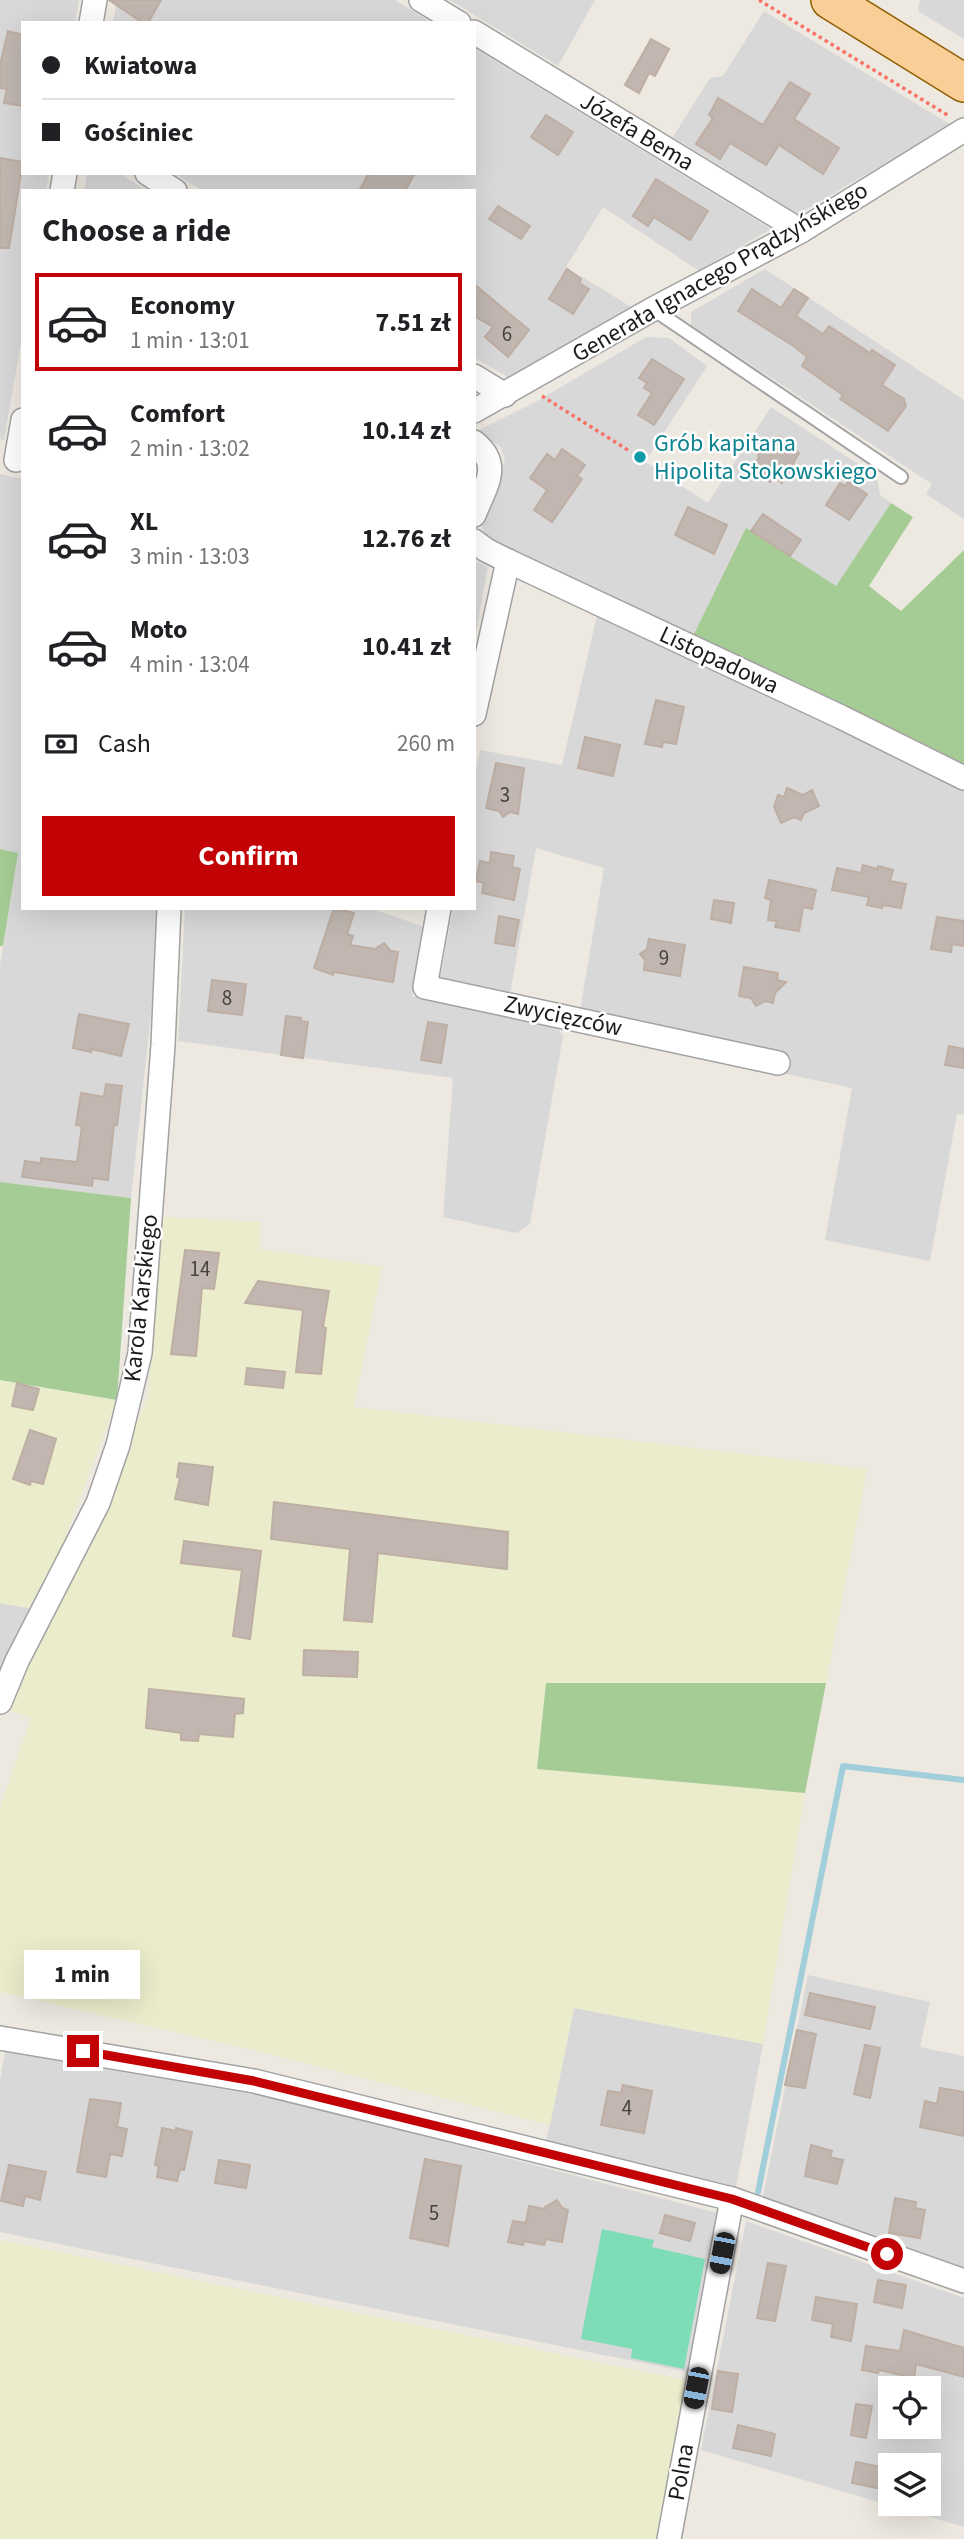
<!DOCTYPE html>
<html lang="en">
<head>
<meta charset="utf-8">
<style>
  :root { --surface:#fff; --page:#f2f2f2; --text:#202124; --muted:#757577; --line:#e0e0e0; --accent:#c30206 }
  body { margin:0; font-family:"Source Sans 3",sans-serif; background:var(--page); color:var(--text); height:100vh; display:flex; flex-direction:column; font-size:26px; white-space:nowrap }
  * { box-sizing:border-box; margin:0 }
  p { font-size:23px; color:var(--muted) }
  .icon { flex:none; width:38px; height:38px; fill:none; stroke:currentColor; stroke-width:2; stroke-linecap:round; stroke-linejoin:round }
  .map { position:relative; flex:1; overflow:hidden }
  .drawer { position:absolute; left:21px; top:189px; width:455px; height:721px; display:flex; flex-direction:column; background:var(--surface); border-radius:0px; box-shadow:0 7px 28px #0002 }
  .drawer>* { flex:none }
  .banner { position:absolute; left:21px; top:21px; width:455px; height:154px; border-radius:0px; box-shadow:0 7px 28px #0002; display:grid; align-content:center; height:154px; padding:0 21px; background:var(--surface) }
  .tools { position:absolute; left:878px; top:2376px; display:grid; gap:14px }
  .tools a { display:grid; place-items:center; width:63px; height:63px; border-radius:0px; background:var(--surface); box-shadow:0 7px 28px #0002; font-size:35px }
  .end { position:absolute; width:32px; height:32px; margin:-16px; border:9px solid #c30206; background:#fff; box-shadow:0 0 0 4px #fff }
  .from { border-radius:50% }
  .bubble { position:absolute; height:49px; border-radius:0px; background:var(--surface); box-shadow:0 7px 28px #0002; font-size:23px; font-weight:700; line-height:49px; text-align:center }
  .car { position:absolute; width:21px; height:42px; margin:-21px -10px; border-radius:9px; box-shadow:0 0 5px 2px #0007; background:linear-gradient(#222 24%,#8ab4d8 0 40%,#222 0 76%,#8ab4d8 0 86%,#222 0) }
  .banner b { display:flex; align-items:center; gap:24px; height:66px; font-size:26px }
  .banner b+b { border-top:2px solid var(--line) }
  .banner i { width:18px; height:18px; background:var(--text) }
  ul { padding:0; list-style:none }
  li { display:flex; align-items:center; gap:21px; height:98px; margin:0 14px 10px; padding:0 7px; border:4px solid transparent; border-radius:0px }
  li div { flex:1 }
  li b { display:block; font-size:26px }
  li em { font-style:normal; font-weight:700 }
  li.selected { border-color:var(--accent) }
  li>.icon { width:63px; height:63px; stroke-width:1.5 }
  h2 { padding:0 21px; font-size:32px; line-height:84px }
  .pay { display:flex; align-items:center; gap:18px; height:77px; padding:0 21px; font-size:26px }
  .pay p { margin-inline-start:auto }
  .action { display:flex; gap:14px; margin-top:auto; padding:14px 21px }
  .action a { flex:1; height:80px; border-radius:0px; background:var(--accent); color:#fff; font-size:28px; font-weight:700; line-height:80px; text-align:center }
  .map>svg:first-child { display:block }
  .residential { fill:#d9d8d8; fill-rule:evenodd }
  .farmland { fill:#eaeccb }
  .forest { fill:#a6cc95 }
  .pitch { fill:#7edcb6 }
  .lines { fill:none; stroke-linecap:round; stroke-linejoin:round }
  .stream { stroke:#a0ceda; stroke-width:6 }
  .building { fill:#c1b7b0; stroke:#beaea3; stroke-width:2 }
  .service-casing { stroke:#a2a2a2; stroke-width:16 }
  .minor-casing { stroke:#a2a2a2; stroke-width:26 }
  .primary-casing { stroke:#905e02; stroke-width:40 }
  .path { stroke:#f87266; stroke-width:3.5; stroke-dasharray:3.5 3.5; stroke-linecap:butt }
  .service { stroke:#fff; stroke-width:12 }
  .minor { stroke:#fff; stroke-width:23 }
  .primary { stroke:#face97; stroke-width:37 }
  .route { stroke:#c30206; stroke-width:9 }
  .culture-dot { fill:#0f9aa8; stroke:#fff; stroke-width:2.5 }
  .labels { text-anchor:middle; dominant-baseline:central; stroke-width:5; stroke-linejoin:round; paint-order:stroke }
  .number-label { font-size:21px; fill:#444240 }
  .street-label { font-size:24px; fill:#1b1b1b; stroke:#fff }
  .culture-label { font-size:24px; fill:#0d838f; stroke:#fff; text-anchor:start }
</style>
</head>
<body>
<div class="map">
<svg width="964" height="2539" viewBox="0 0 964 2539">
  <rect width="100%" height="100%" fill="#ede8e0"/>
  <g class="residential">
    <polygon points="0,0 79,0 75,23 23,23 23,173 49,173 46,191 23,191 23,330 4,440 0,439"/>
    <polygon points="117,0 395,0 432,23 113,23"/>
    <polygon points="450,0 595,0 558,66"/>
    <polygon points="920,0 964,0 964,39 918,11"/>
    <polygon points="764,11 951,125 798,214 673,137 710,78 723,76"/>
    <polygon points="474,48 771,229 699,271 603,207 566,267 633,308 509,378 474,357 474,191 203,191 174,173 474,173"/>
    <polygon points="87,173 119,173 147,191 84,191"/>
    <polygon points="765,269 964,400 964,519 926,494 932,484 691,325 691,312"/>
    <polygon points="646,337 669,338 707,366 645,462 708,503 771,407 869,471 878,482 880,495 891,503 836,586 692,638 487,538 482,525 505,459 500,446 483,437 477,431 539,400"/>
    <polygon points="0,474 23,479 23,908 157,908 152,1005 131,1198 0,1182 0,965 18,853 0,849"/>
    <polygon points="474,561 488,567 474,643"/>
    <polygon points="597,616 964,790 964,1115 957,1114 930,1261 825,1240 852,1088 782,1073 580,1011 604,868 536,848 510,995 440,980 453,908 474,908 474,785 480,750 562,765"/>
    <polygon points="185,908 369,908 425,927 412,996 458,1001 554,1022 563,1036 530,1224 516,1233 443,1217 453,1078 178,1041"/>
    <polygon points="0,1603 29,1608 0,1671"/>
    <polygon points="808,1975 930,2002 920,2047 964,2056 964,2268 762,2201"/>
    <polygon points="574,2008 763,2044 735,2192 546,2142"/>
    <polygon points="5,2052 285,2100 718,2213 687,2372 0,2232 0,2080"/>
    <path d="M 746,2221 L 964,2298 L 964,2527 L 701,2450 ZM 891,2389 L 929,2389 L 929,2427 L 891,2427 ZM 891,2466 L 929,2466 L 929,2504 L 891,2504 Z"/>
  </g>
  <g class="farmland">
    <polygon points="162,1217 261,1222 260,1249 382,1267 354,1407 867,1469 826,1683 546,1683 537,1769 805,1793 763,2044 574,2008 550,2125 249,2049 0,1992 0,1808 31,1718 9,1710 148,1396"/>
    <polygon points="0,1380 117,1400 59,1554 29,1608 0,1603"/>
    <polygon points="0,2240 685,2380 657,2539 0,2539"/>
  </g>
  <g class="forest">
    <polygon points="891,503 913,517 869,586 901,611 964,550 964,767 692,638 746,528 836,586"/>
    <polygon points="0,849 18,853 3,946 0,946"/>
    <polygon points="0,1182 131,1198 117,1400 0,1380"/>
    <polygon points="546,1683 826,1683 805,1793 537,1769"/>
  </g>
  <polygon class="pitch" points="602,2229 654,2240 652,2247 705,2259 684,2369 631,2358 632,2349 581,2339"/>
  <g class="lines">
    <polyline class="stream" points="758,2192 843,1766 964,1780"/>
  </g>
  <g class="building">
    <polygon points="109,0 161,0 148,23 143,23"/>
    <polygon points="8,31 23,35 23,106 4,103 7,89 0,88 0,65"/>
    <polygon points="651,39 669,49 655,76 649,73 639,93 625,85"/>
    <polygon points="790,82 810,94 794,119 839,148 823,174 779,145 766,165 730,143 720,159 696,144 713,118 709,115 718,98 763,125"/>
    <polygon points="546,115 573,132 558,155 531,137"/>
    <polygon points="0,158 23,162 9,248 0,248"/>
    <polygon points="369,173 415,173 405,191 359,191"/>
    <polygon points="656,179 708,211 690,240 654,217 648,226 633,216"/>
    <polygon points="498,206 530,226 521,239 489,219"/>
    <polygon points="567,269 581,279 579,283 589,289 573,314 549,299"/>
    <polygon points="474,284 529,330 508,357 485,337 493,327 474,316"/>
    <polygon points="752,289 781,308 794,289 808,298 796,316 823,334 829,326 870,353 872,350 895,365 882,385 904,399 906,406 888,431 840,399 843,395 802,366 807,357 795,347 738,311"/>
    <polygon points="652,359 684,379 654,425 638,415 652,393 644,388 647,383 639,378"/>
    <polygon points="780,437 799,453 782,483 774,477 770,482 751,469 759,458 756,447 767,445 771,438"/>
    <polygon points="562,449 585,465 577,476 582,479 552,522 534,510 547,490 530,478 547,454 555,460"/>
    <polygon points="848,482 867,494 849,520 826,505 840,483 845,486"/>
    <polygon points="688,507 727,525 714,554 675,535"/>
    <polygon points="763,514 801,540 790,556 751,531"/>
    <polygon points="656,700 684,707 676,744 663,742 662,747 645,744"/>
    <polygon points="585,737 620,745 613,776 578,768"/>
    <polygon points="496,763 524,768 518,814 510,812 503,817 499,811 486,808"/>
    <polygon points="787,788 803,795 812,790 819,806 804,813 801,820 794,817 781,823 774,807 778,795 784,797"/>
    <polygon points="491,852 514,856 512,867 520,869 514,900 482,893 484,883 476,881 480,861 490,863"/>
    <polygon points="863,865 877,869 878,866 893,870 890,881 906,884 901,908 883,905 882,908 867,905 869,897 832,890 837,868 861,873"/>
    <polygon points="769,880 816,890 812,909 803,907 799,931 775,927 777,921 768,920 771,900 765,898"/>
    <polygon points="714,900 734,903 731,923 711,919"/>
    <polygon points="334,908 354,913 347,934 353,936 350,945 375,949 384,943 391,951 398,952 393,982 334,972 333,975 314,968"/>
    <polygon points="499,916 519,920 514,946 495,943"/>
    <polygon points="937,917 964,921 964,946 952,944 951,952 931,949"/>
    <polygon points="649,939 685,945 680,976 644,970 645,960 640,954 647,949"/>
    <polygon points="744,967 778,973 777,980 786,982 775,993 773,1003 765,1001 756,1006 751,998 739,996"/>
    <polygon points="212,980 246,984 242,1015 208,1011"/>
    <polygon points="79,1014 129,1024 121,1056 91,1049 91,1052 73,1048"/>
    <polygon points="286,1016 301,1018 301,1021 308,1022 303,1058 281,1055"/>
    <polygon points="428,1022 447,1025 441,1063 421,1060"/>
    <polygon points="949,1046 964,1049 964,1068 945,1065"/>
    <polygon points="106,1084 122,1086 117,1125 114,1125 108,1180 93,1178 92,1186 22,1177 25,1161 41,1163 41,1158 77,1162 82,1126 76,1125 81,1093 104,1097"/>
    <polygon points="185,1250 219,1253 214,1289 202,1288 196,1356 171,1354"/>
    <polygon points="258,1281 329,1291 323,1327 326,1328 321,1374 296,1372 303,1310 245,1303"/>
    <polygon points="247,1368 285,1372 283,1388 245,1384"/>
    <polygon points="17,1383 39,1389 33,1410 12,1406"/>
    <polygon points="30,1430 56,1439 43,1484 31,1481 30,1485 13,1479"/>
    <polygon points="179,1463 213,1467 208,1505 175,1499 180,1478 177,1477"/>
    <polygon points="274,1502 508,1532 507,1569 378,1553 372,1622 344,1620 350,1549 271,1539"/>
    <polygon points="184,1541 261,1551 250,1639 233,1636 242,1570 181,1563"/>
    <polygon points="304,1650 358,1652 357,1677 303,1675"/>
    <polygon points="149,1689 244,1699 243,1713 235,1714 233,1737 199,1734 198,1741 181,1740 181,1733 146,1728"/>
    <polygon points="810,1993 875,2007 870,2029 805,2015"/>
    <polygon points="797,2030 816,2034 805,2088 785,2085"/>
    <polygon points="865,2045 880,2048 870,2098 854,2094"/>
    <polygon points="623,2085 652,2091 644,2133 601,2125 608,2091 621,2093"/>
    <polygon points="940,2088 964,2092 964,2136 920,2127 925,2101 937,2104"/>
    <polygon points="90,2099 121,2103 117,2127 127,2129 122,2156 110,2154 106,2177 77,2172"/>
    <polygon points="162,2128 176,2131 176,2128 192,2132 184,2170 180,2169 177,2181 157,2177 159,2166 155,2165"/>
    <polygon points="811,2145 832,2151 830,2157 843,2160 837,2184 805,2176"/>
    <polygon points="425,2159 461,2166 448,2246 410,2238"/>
    <polygon points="219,2160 250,2165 246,2188 215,2183"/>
    <polygon points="9,2165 46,2172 40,2200 25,2196 23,2206 1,2201"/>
    <polygon points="895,2198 916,2202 915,2208 925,2210 920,2238 889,2233"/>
    <polygon points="557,2200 562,2208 568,2210 562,2242 546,2239 544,2245 524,2241 523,2245 508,2242 513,2221 526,2223 529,2206 545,2209 545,2207"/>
    <polygon points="665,2215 695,2223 690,2241 660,2233"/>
    <polygon points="768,2263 786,2266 775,2321 757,2318"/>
    <polygon points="878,2280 906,2285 902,2308 874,2302"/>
    <polygon points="816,2297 857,2304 851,2341 831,2337 833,2324 812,2320"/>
    <polygon points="904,2330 964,2348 964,2377 916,2364 914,2378 879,2370 878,2373 862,2370 866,2346 900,2351"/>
    <polygon points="718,2371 738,2374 732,2412 712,2409"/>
    <polygon points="856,2404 872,2406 866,2438 851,2435"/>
    <polygon points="738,2425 775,2434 771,2456 733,2448"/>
    <polygon points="856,2462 891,2469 891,2491 852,2483"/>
  </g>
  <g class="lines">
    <defs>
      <polyline id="service" points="653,309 901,477"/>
      <g id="minor">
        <polyline points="421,0 459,23"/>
        <polyline points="91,23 95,0"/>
        <polyline points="474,32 801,231"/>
        <polyline points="147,173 175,191"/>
        <polyline points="62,191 65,173"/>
        <polyline points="474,376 505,395"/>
        <polyline points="474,411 653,309 801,231 964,130"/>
        <path d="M 474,442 C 503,465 485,486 474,515"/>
        <polyline points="16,460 23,420"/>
        <polyline points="474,541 486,550 508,561 841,717 964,778"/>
        <polyline points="474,714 508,561"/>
        <polyline points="439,908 425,987 778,1063"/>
        <polyline points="0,1702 17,1661 98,1503 118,1445 140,1353 163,1045 169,908"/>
        <polyline points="0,2038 254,2081 732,2199 964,2281"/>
        <polyline points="669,2539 732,2199"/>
      </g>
      <polyline id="primary" points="830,0 964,83"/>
    </defs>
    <use href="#service" class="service-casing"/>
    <use href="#minor" class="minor-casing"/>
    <use href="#primary" class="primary-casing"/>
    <g class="path">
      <polyline points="759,0 949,116"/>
      <polyline points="542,396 631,452"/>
    </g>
    <use href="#service" class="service"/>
    <use href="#minor" class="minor"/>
    <use href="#primary" class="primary"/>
  </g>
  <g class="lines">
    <polyline class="route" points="83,2051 254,2081 732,2199 887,2254"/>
  </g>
  <circle class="culture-dot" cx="640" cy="457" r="7"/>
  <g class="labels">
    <g class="number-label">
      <text x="507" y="334">6</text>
      <text x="505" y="795">3</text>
      <text x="664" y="958">9</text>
      <text x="227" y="998">8</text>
      <text x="200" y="1269">14</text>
      <text x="627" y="2108">4</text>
      <text x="434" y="2213">5</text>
    </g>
    <g class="street-label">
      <text transform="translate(637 132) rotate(31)">Józefa Bema</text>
      <text transform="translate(720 272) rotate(-30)">Generała Ignacego Prądzyńskiego</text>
      <text transform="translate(719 660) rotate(25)">Listopadowa</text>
      <text transform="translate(563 1016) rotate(12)">Zwycięzców</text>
      <text transform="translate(141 1298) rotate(-84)">Karola Karskiego</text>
      <text transform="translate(681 2472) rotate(-80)">Polna</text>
    </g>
    <g class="culture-label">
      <text x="654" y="443">Grób kapitana<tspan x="654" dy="28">Hipolita Stokowskiego</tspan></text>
    </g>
  </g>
</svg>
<div class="tools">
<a><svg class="icon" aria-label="locate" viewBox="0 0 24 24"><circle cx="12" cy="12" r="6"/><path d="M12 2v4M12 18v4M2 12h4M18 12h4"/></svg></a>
<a><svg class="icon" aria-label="layers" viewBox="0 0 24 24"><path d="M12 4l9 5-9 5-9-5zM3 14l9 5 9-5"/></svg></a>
</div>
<i class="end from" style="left:887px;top:2254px"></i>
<i class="end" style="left:83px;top:2051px"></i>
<div class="bubble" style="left:24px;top:1950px;width:116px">1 min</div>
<i class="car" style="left:722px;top:2253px;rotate:191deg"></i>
<i class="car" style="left:696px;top:2388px;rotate:191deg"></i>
<div class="banner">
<b><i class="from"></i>Kwiatowa</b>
<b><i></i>Gościniec</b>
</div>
<section class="drawer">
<h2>Choose a ride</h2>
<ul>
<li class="selected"><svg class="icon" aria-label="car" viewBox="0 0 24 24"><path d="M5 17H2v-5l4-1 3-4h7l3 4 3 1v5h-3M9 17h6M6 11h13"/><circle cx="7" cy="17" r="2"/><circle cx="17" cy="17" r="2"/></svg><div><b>Economy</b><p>1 min · 13:01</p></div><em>7.51 zł</em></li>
<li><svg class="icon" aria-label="car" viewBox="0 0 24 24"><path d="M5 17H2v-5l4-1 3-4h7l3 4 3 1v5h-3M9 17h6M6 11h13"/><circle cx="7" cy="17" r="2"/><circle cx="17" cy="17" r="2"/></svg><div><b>Comfort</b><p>2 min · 13:02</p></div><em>10.14 zł</em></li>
<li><svg class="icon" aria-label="car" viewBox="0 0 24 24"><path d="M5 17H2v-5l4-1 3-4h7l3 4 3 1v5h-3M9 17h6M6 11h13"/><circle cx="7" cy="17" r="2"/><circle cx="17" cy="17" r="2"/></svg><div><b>XL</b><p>3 min · 13:03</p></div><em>12.76 zł</em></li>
<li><svg class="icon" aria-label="car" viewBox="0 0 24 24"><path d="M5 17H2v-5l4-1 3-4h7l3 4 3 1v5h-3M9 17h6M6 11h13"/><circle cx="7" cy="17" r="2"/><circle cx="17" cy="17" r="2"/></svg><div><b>Moto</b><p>4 min · 13:04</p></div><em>10.41 zł</em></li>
</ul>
<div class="pay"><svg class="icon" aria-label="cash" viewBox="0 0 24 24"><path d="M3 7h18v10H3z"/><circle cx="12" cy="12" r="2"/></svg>Cash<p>260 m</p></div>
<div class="action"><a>Confirm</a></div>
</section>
</div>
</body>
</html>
